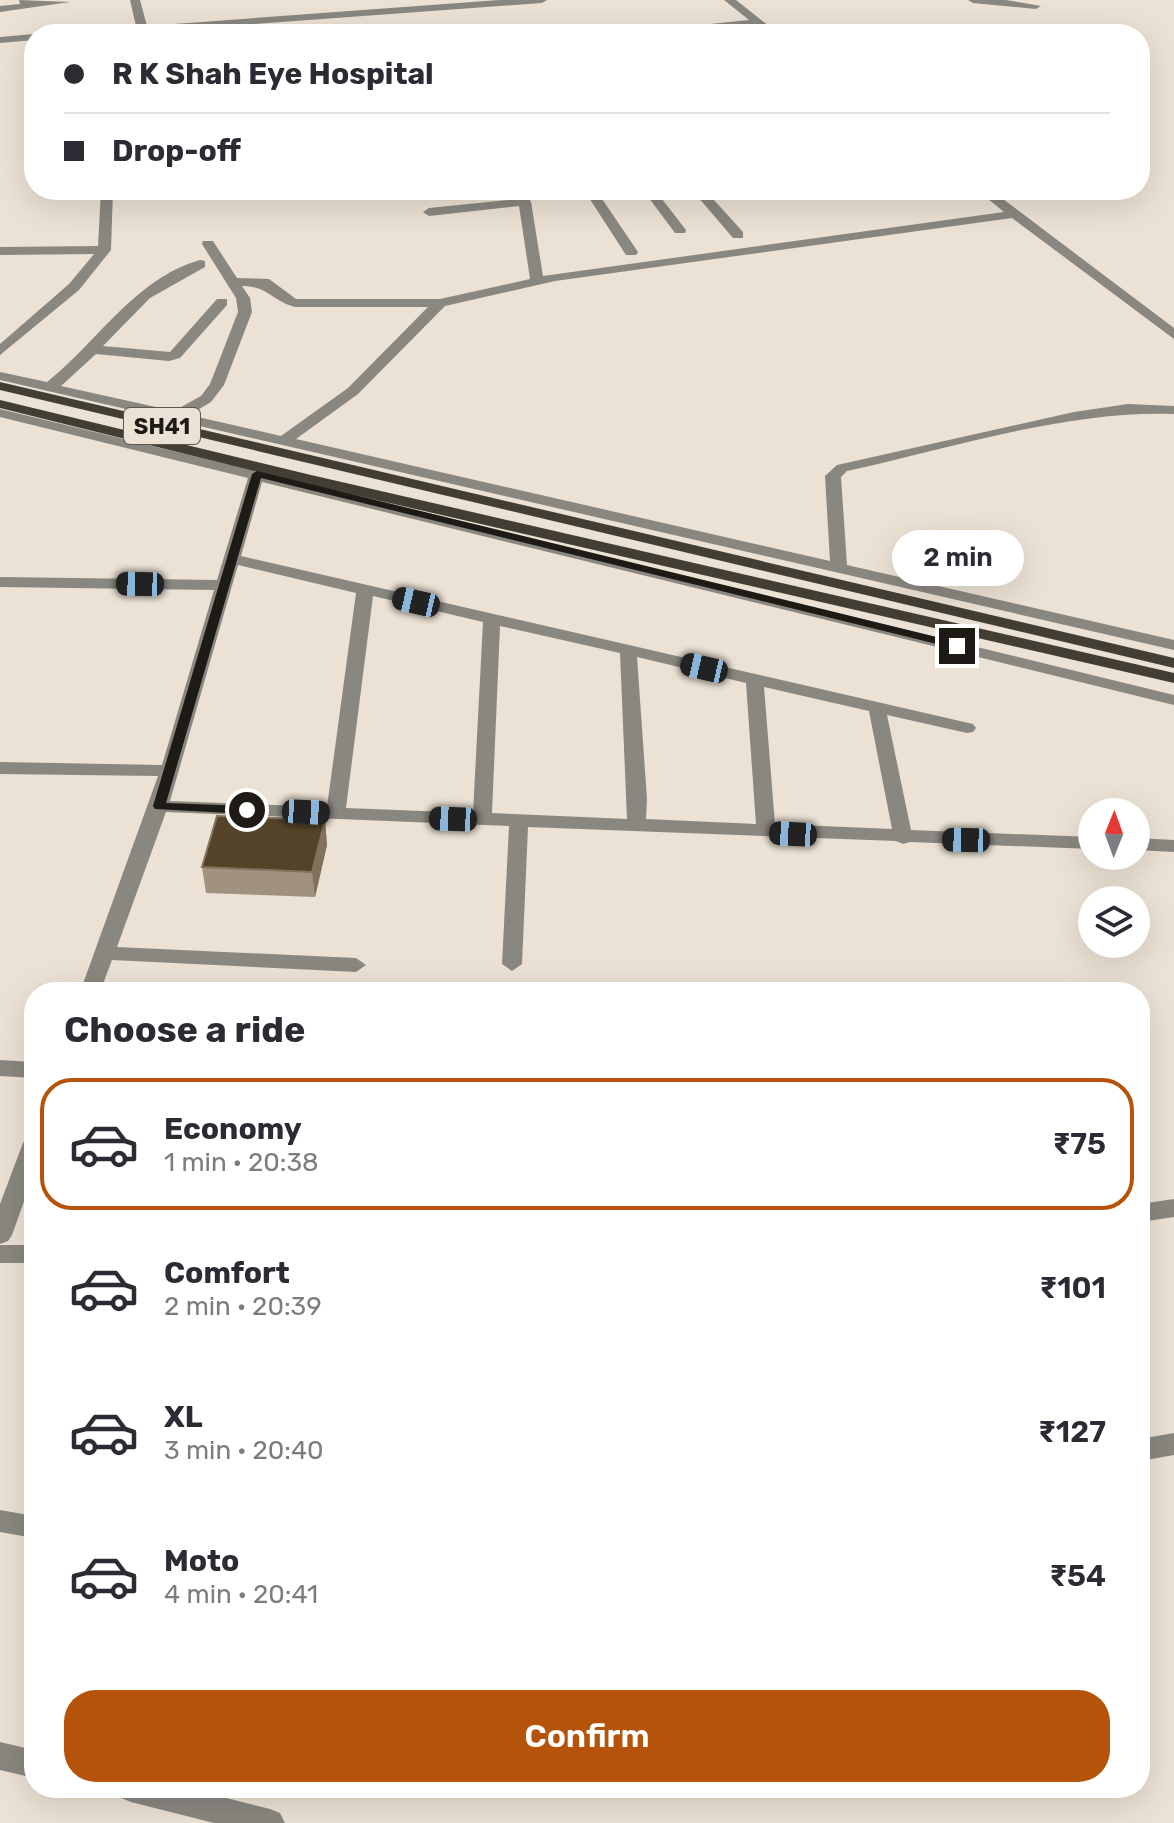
<!DOCTYPE html>
<html lang="en">
<head>
<meta charset="utf-8">
<style>
  :root { --surface:#fff; --page:#f2f2f3; --text:#2b2b33; --muted:#7c7c81; --line:#e1e1e2; --accent:#b45309 }
  body { margin:0; font-family:Rubik,sans-serif; background:var(--page); color:var(--text); height:100vh; display:flex; flex-direction:column; font-size:30px; white-space:nowrap }
  * { box-sizing:border-box; margin:0 }
  p { font-size:26px; color:var(--muted) }
  .icon { flex:none; width:44px; height:44px; fill:none; stroke:currentColor; stroke-width:2; stroke-linecap:round; stroke-linejoin:round }
  .map { position:relative; flex:1; overflow:hidden }
  .side { position:absolute; left:24px; top:982px; width:1126px; height:816px; display:flex; flex-direction:column; background:var(--surface); border-radius:32px; box-shadow:0 8px 32px #0002 }
  .side>* { flex:none }
  .guide { position:absolute; left:24px; top:24px; width:1126px; height:176px; border-radius:32px; box-shadow:0 8px 32px #0002; display:grid; align-content:center; height:176px; padding:0 40px; background:var(--surface) }
  .needle { width:52px; rotate:1deg }
  .buttons { position:absolute; left:1078px; top:798px; display:grid; gap:16px }
  .buttons a { display:grid; place-items:center; width:72px; height:72px; border-radius:50%; background:var(--surface); box-shadow:0 8px 32px #0002; font-size:40px }
  .end { position:absolute; width:36px; height:36px; margin:-18px; border:10px solid #1e1b16; background:#fff; box-shadow:0 0 0 4px #fff }
  .from { border-radius:50% }
  .bubble { position:absolute; height:56px; border-radius:28px; background:var(--surface); box-shadow:0 8px 32px #0002; font-size:26px; font-weight:600; line-height:56px; text-align:center }
  .car { position:absolute; width:24px; height:48px; margin:-24px -12px; border-radius:10px; box-shadow:0 0 6px 2px #0007; background:linear-gradient(#222 24%,#8ab4d8 0 40%,#222 0 76%,#8ab4d8 0 86%,#222 0) }
  .guide b { display:flex; align-items:center; gap:28px; height:76px; font-size:30px }
  .guide b+b { border-top:2px solid var(--line) }
  .guide i { width:20px; height:20px; background:var(--text) }
  ul { padding:0; list-style:none }
  li { display:flex; align-items:center; gap:24px; height:132px; margin:0 16px 12px; padding:0 24px; border:4px solid transparent; border-radius:32px }
  li div { flex:1 }
  li b { display:block; font-size:30px }
  li em { font-style:normal; font-weight:600 }
  li.current { border-color:var(--accent) }
  li>.icon { width:72px; height:72px; stroke-width:1.5 }
  h2 { padding:0 40px; font-size:36px; line-height:96px }
  .primary-button { display:flex; gap:16px; margin-top:auto; padding:16px 40px }
  .primary-button a { flex:1; height:92px; border-radius:32px; background:var(--accent); color:#fff; font-size:32px; font-weight:600; line-height:92px; text-align:center }
  .map>svg:first-child { display:block }
  .lines { fill:none; stroke-linecap:round; stroke-linejoin:round }
  .minor { fill:#8a8781; fill-rule:evenodd }
  .major { fill:#433e34; fill-rule:evenodd }
  .wall { fill:#a0927e }
  .shaded-wall { fill:#81725c }
  .building { fill:#544229; stroke:#81725c; stroke-width:2 }
  .route { fill:#1e1b16 }
  .labels { text-anchor:middle; dominant-baseline:central; stroke-width:8; stroke-linejoin:round; paint-order:stroke }
  .shield { fill:#ebe1d4; stroke:#5c564f; stroke-width:2 }
  .shield-label { font-size:22px; font-weight:bold; fill:#1e1b16 }
</style>
</head>
<body>
<div class="map">
<svg width="1174" height="1823" viewBox="0 0 1174 1823">
  <rect width="100%" height="100%" fill="#ebe1d4"/>
  <g class="lines">
    <g class="minor">
      <polygon points="19,0 70,2 0,12 0,6 20,4"/>
      <polygon points="130,0 140,0 147,26 499,0 547,0 542,3 119,34 70,34 75,31 136,26"/>
      <polygon points="724,0 736,0 779,34 767,34 756,25 692,34 637,34 642,31 749,20"/>
      <polygon points="968,0 1006,0 1041,6 1036,9 973,3"/>
      <polygon points="34,34 34,40 0,43 0,37"/>
      <polygon points="101,190 113,190 111,250 79,290 0,355 0,344 69,284 94,254 0,255 0,247 98,246"/>
      <path d="M 512,190 L 524,190 L 531,202 L 543,276 L 1004,212 L 977,190 L 991,190 L 1174,328 L 1174,339 L 1012,218 L 555,281 L 445,306 L 358,394 L 296,439 L 830,561 L 825,476 L 837,465 L 1074,412 L 1128,404 L 1174,406 L 1174,414 C 1069,410 950,448 847,471 L 841,477 L 847,565 L 1174,640 L 1174,650 L 0,380 L 0,372 L 47,382 C 98,342 134,279 200,260 L 205,261 L 205,267 L 150,298 L 103,346 L 170,352 L 217,299 L 227,299 L 227,305 L 180,358 L 169,361 L 96,354 L 61,386 L 174,411 L 201,396 L 210,384 L 238,312 L 236,298 L 202,244 L 203,241 L 213,241 L 237,278 L 269,279 L 296,299 L 440,299 L 530,279 L 519,206 L 429,216 L 423,212 L 429,208 L 517,199 ZM 242,286 C 268,286 272,301 295,307 L 428,307 L 348,388 L 281,436 L 189,415 L 211,402 L 224,385 L 252,312 L 250,298 Z"/>
      <polygon points="584,190 596,190 638,252 636,255 626,255"/>
      <polygon points="643,190 655,190 686,230 685,233 675,233"/>
      <polygon points="692,190 705,190 743,232 743,238 733,238"/>
      <path d="M 0,409 L 1174,695 L 1174,705 L 262,482 L 241,556 L 973,724 L 976,728 L 973,732 L 967,733 L 887,715 L 911,830 L 1092,837 L 1092,849 L 910,842 L 903,844 L 896,841 L 528,827 L 522,964 L 512,971 L 502,964 L 509,826 L 166,812 L 117,947 L 356,958 L 366,965 L 356,972 L 112,960 L 100,992 L 80,992 L 158,776 L 0,774 L 0,762 L 162,765 L 214,590 L 0,587 L 0,577 L 217,580 L 248,478 L 0,417 ZM 238,565 L 356,593 L 327,807 L 170,801 ZM 373,596 L 483,622 L 473,813 L 346,808 ZM 500,626 L 620,653 L 627,819 L 492,813 ZM 637,657 L 746,683 L 756,824 L 646,819 L 647,799 ZM 764,687 L 869,711 L 892,829 L 775,824 Z"/>
      <polygon points="1136,838 1174,840 1174,852 1136,850"/>
      <polygon points="0,1060 34,1062 34,1078 0,1076"/>
      <polygon points="34,1135 34,1174 12,1235 8,1241 0,1244 0,1204 23,1143 26,1137"/>
      <polygon points="1174,1199 1174,1217 1140,1222 1140,1204"/>
      <rect x="0" y="1245" width="34" height="18"/>
      <polygon points="1174,1433 1174,1455 1140,1461 1140,1439"/>
      <polygon points="0,1510 34,1516 34,1538 0,1532"/>
      <polygon points="0,1742 34,1750 34,1778 0,1770"/>
      <polygon points="116,1788 187,1788 270,1809 280,1813 285,1823 214,1823 131,1802 121,1798"/>
    </g>
    <g class="major">
      <polygon points="0,382 1174,658 1174,668 0,390"/>
      <polygon points="0,400 311,475 1174,673 1174,683 311,485 0,408"/>
    </g>
  </g>
  <polygon class="wall" points="325,820 327,845 315,897 206,893 202,867"/>
  <polygon class="shaded-wall" points="325,820 327,845 315,897 312,872"/>
  <polygon class="building" points="217,816 325,820 312,872 202,867"/>
  <polygon class="route" points="257,471 957,642 962,646 957,649 261,478 166,803 247,806 254,810 247,814 155,809 153,806 252,474"/>
  <g class="labels">
    <rect class="shield" x="124" y="408" width="76" height="36" rx="6"/>
    <g class="shield-label">
      <text x="162" y="426">SH41</text>
    </g>
  </g>
</svg>
<div class="buttons">
<a><svg class="needle" viewBox="-14 -14 28 28"><path d="M0-13l5 13h-10z" fill="#e53935"/><path d="M0 13l5-13h-10z" fill="#7c7c81"/></svg></a>
<a><svg class="icon" aria-label="layers" viewBox="0 0 24 24"><path d="M12 4l9 5-9 5-9-5zM3 14l9 5 9-5"/></svg></a>
</div>
<i class="end from" style="left:247px;top:810px"></i>
<i class="end" style="left:957px;top:646px"></i>
<div class="bubble" style="left:892px;top:530px;width:132px">2 min</div>
<i class="car" style="left:140px;top:584px;rotate:271deg"></i>
<i class="car" style="left:416px;top:602px;rotate:283deg"></i>
<i class="car" style="left:704px;top:668px;rotate:283deg"></i>
<i class="car" style="left:306px;top:812px;rotate:93deg"></i>
<i class="car" style="left:453px;top:819px;rotate:272deg"></i>
<i class="car" style="left:793px;top:834px;rotate:273deg"></i>
<i class="car" style="left:966px;top:840px;rotate:271deg"></i>
<div class="guide">
<b><i class="from"></i>R K Shah Eye Hospital</b>
<b><i></i>Drop-off</b>
</div>
<section class="side">
<h2>Choose a ride</h2>
<ul>
<li class="current"><svg class="icon" aria-label="car" viewBox="0 0 24 24"><path d="M5 17H2v-5l4-1 3-4h7l3 4 3 1v5h-3M9 17h6M6 11h13"/><circle cx="7" cy="17" r="2"/><circle cx="17" cy="17" r="2"/></svg><div><b>Economy</b><p>1 min · 20:38</p></div><em>₹75</em></li>
<li><svg class="icon" aria-label="car" viewBox="0 0 24 24"><path d="M5 17H2v-5l4-1 3-4h7l3 4 3 1v5h-3M9 17h6M6 11h13"/><circle cx="7" cy="17" r="2"/><circle cx="17" cy="17" r="2"/></svg><div><b>Comfort</b><p>2 min · 20:39</p></div><em>₹101</em></li>
<li><svg class="icon" aria-label="car" viewBox="0 0 24 24"><path d="M5 17H2v-5l4-1 3-4h7l3 4 3 1v5h-3M9 17h6M6 11h13"/><circle cx="7" cy="17" r="2"/><circle cx="17" cy="17" r="2"/></svg><div><b>XL</b><p>3 min · 20:40</p></div><em>₹127</em></li>
<li><svg class="icon" aria-label="car" viewBox="0 0 24 24"><path d="M5 17H2v-5l4-1 3-4h7l3 4 3 1v5h-3M9 17h6M6 11h13"/><circle cx="7" cy="17" r="2"/><circle cx="17" cy="17" r="2"/></svg><div><b>Moto</b><p>4 min · 20:41</p></div><em>₹54</em></li>
</ul>
<div class="primary-button"><a>Confirm</a></div>
</section>
</div>
</body>
</html>
